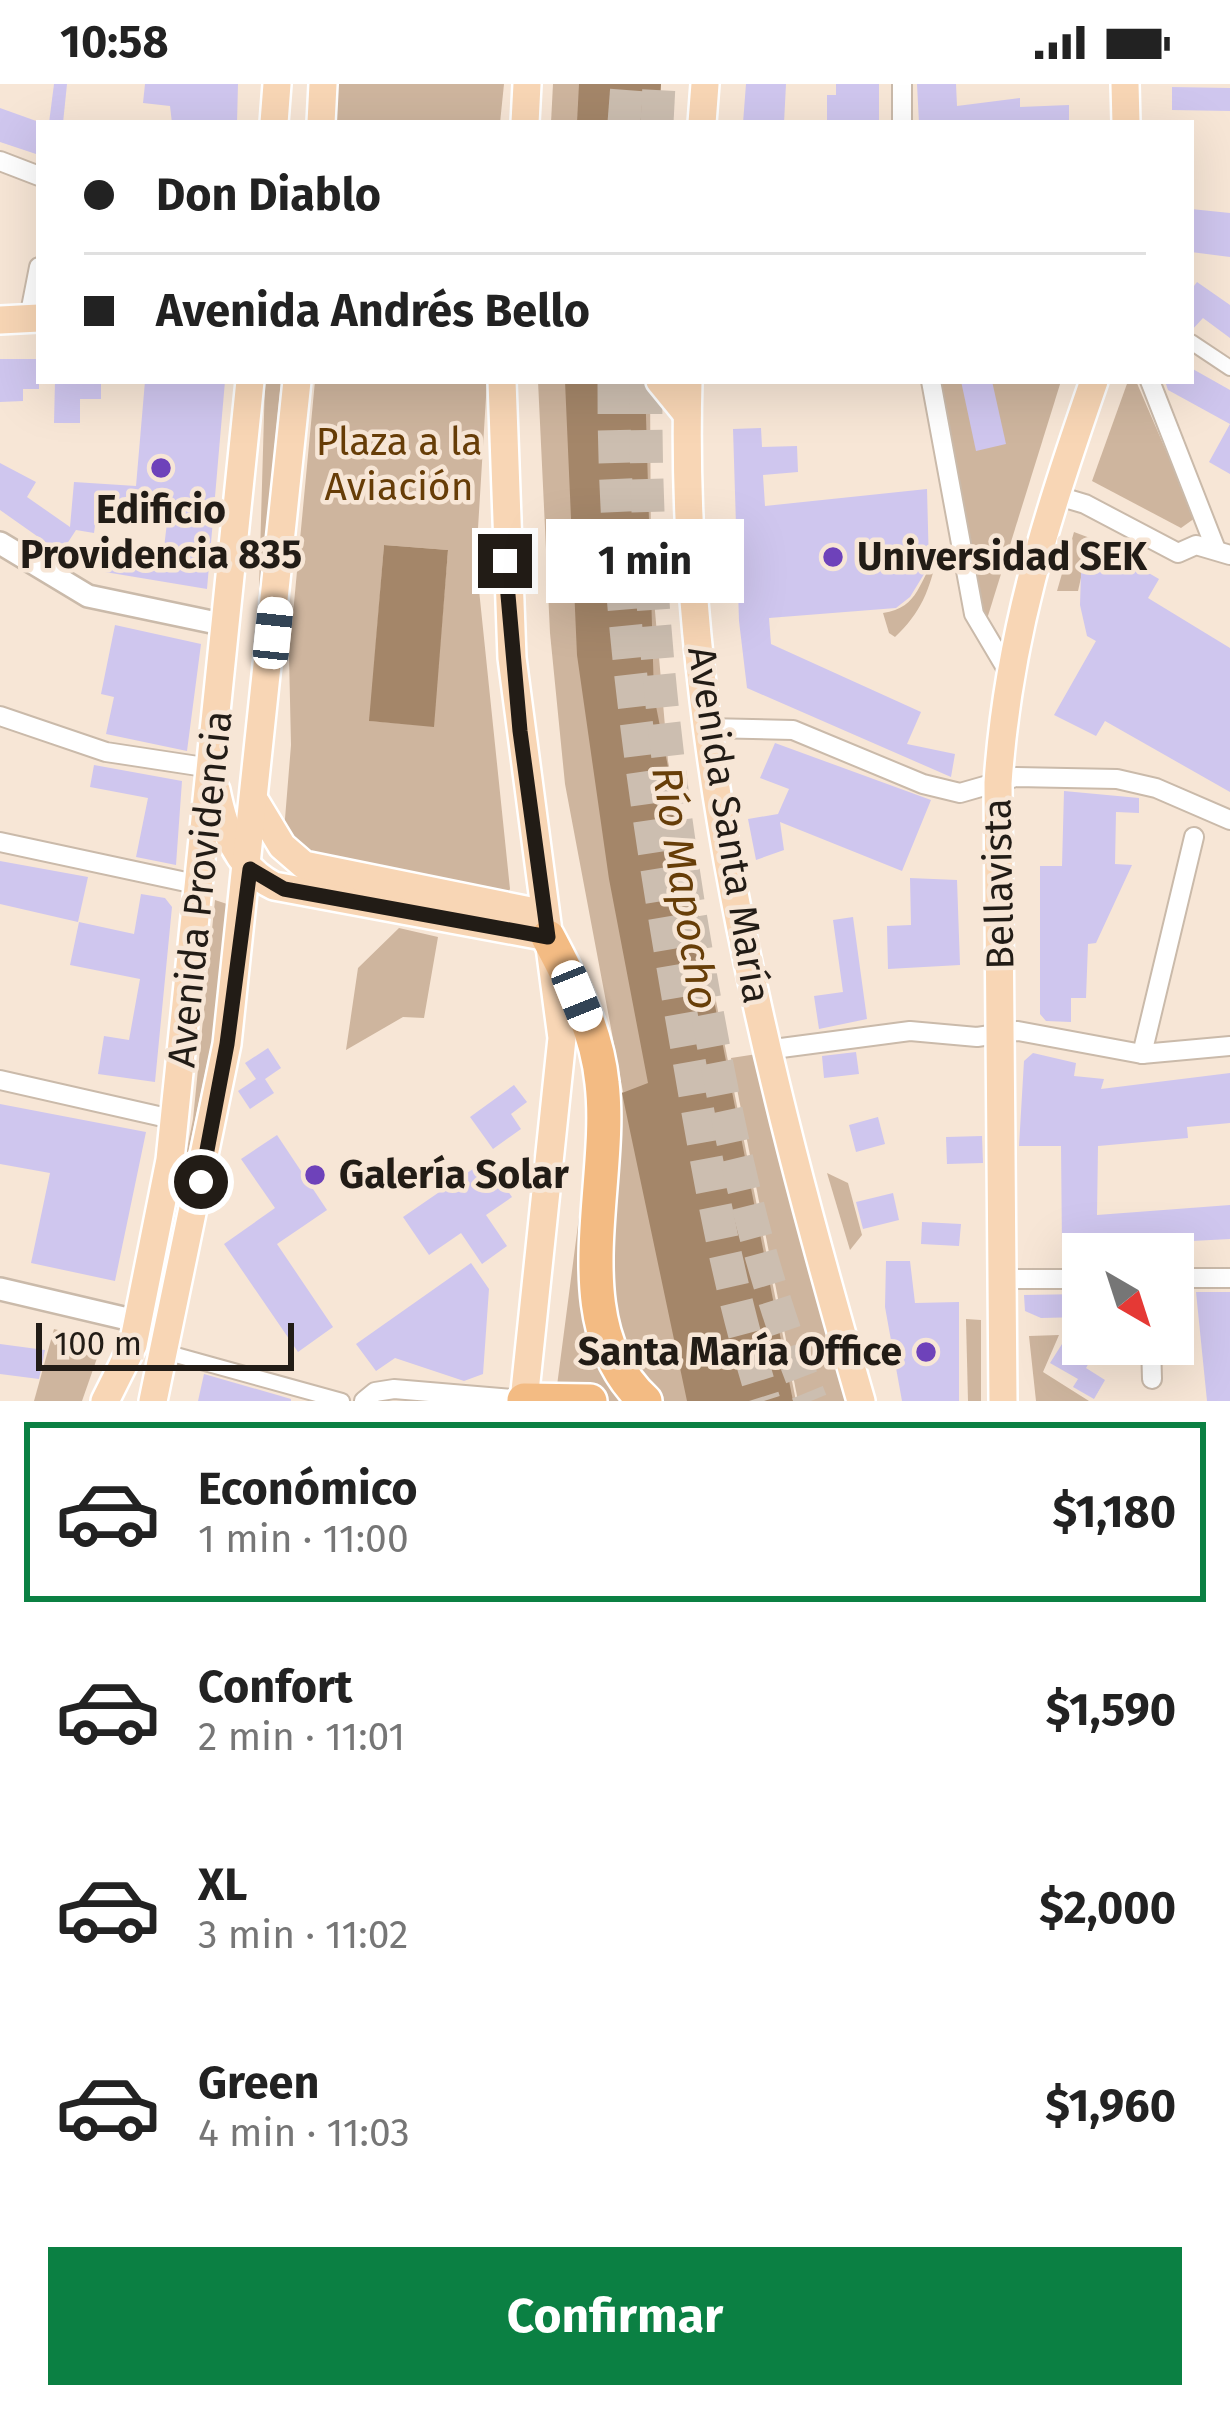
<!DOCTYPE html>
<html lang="es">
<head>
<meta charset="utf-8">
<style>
  :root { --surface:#fff; --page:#f6f6f6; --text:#222; --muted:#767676; --line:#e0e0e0; --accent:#0b8043 }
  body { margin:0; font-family:"Fira Sans",sans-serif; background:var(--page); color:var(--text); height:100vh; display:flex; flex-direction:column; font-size:45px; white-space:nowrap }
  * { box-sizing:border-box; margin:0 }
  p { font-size:39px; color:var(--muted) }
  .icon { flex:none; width:66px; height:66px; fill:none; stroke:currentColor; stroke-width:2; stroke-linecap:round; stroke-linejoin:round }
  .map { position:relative; height:1317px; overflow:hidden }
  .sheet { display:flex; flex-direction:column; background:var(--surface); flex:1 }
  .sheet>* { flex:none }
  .top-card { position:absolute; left:36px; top:36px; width:1158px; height:264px; border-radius:0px; box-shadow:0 12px 48px #0002; display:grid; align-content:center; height:264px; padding:0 48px; background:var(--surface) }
  .needle { width:78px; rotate:141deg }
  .controls { position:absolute; left:1062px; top:1149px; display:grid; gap:24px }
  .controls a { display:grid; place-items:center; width:132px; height:132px; border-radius:0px; background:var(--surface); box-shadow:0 12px 48px #0002; font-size:60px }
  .scale { position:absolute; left:36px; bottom:30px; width:258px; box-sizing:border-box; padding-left:12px; border:6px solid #221c16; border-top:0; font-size:33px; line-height:42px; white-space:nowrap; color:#221c16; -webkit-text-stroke:9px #f7e6d6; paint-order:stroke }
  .end { position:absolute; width:54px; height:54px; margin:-27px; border:15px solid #221c16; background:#fff; box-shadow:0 0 0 6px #fff }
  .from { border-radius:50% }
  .bubble { position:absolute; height:84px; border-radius:0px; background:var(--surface); box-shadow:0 12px 48px #0002; font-size:39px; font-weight:700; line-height:84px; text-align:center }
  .car { position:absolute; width:36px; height:72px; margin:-36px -18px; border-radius:15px; box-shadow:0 0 9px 3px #0007; background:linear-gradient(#fff 24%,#345 0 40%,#fff 0 76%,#345 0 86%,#fff 0) }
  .top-card b { display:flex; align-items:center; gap:42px; height:114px; font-size:45px }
  .top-card b+b { border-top:3px solid var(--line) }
  .top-card i { width:30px; height:30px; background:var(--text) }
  ul { padding:21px 0 0; list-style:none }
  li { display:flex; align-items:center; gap:36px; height:180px; margin:0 24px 18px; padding:0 24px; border:6px solid transparent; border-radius:0px }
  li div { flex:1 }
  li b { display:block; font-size:45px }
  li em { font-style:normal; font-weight:700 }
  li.on { border-color:var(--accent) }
  li>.icon { width:108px; height:108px; stroke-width:1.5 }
  .button { display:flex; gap:24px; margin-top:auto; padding:24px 48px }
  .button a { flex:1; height:138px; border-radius:0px; background:var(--accent); color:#fff; font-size:48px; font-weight:700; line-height:138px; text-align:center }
  .status { display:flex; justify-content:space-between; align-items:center; height:84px; padding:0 60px; background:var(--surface); direction:ltr }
  .status svg { height:33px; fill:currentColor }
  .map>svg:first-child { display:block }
  .green { fill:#ceb59e; fill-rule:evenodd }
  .water { fill:#a48669 }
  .building { fill:#cfc6ee }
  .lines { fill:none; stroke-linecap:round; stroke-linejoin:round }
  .motorway-tunnel { stroke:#ccbeb0; stroke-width:33; stroke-dasharray:33 16; stroke-linecap:butt }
  .pedestrian-casing { stroke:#cabaaa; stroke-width:18 }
  .minor-casing { stroke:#cabaaa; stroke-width:22 }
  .tertiary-casing { stroke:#cabaaa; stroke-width:26 }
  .primary-casing { stroke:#fff; stroke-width:32 }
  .motorway-casing { stroke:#fff; stroke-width:38 }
  .pedestrian { stroke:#fff; stroke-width:14 }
  .minor { stroke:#fff; stroke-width:18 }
  .tertiary { stroke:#fff; stroke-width:21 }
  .primary { stroke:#f8d6b5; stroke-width:27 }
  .motorway { stroke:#f3bb83; stroke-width:33 }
  .route { stroke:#221c16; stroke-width:15 }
  .poi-dot { fill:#6e42ba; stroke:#f7e6d6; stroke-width:4.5 }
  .labels { text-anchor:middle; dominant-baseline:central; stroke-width:9; stroke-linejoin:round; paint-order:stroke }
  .park-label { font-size:39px; fill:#673d07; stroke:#f7e6d6 }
  .poi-label { font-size:39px; font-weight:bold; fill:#221c16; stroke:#f7e6d6; text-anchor:start }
  .street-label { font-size:39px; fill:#221c16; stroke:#f7e6d6 }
  .water-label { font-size:42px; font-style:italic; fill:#673e08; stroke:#f7e6d6 }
</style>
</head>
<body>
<div class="status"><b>10:58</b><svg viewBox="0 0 49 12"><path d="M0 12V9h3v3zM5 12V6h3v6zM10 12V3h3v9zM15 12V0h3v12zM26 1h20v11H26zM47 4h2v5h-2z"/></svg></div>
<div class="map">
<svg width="1230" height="1317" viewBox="0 0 1230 1317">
  <rect width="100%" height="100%" fill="#f7e6d6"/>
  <g class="green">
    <polygon points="338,0 504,0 500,39 336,39"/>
    <polygon points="553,0 661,0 659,39 551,39"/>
    <polygon points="265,297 281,297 239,725 259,505"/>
    <path d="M 315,297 L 487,297 L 476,477 L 510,805 L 505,814 L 317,781 L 284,747 L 291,661 L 289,572 ZM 384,461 L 448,466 L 433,642 L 370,637 Z"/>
    <polygon points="538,297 650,297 651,481 668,677 796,1317 555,1317 593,1026 623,1008 565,700 550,549"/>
    <polygon points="939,297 1061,297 987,535 983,534"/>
    <polygon points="1128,297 1136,297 1195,434 1181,444 1092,397"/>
    <polygon points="1074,448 1090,454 1078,507 1057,507"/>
    <path d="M 937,472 C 930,505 921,529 895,553 L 889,549 L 883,529 C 920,524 919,495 937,472 Z"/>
    <polygon points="215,816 230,821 213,952 160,1201 193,1035"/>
    <polygon points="399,844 438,853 424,934 403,933 346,966 358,884"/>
    <polygon points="757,970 852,1317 798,1317 731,974"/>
    <polygon points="827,1089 848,1099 862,1151 850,1166"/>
    <polygon points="966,1235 981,1236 981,1317 968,1317"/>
    <polygon points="54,1245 103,1257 82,1317 34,1317"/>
    <polygon points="1059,1251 1043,1288 1089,1317 1036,1317 1029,1252"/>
  </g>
  <g class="water">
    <polygon points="579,0 661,0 658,39 577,39"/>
    <polygon points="565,297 645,297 654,612 793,1317 687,1317 622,1009 648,999 609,795 577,571"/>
    <polygon points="384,461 448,466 434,643 369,637"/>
  </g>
  <g class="building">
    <polygon points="54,0 67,0 63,39 49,39"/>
    <polygon points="145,0 238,0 237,39 172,39 170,22 143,19"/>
    <polygon points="746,0 786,0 784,39 743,39"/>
    <polygon points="836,0 879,0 879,39 827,39 827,11 836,11"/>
    <polygon points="917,0 956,0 957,22 1020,14 1020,23 1069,21 1069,39 919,39"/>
    <polygon points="1172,3 1230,4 1230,27 1172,26"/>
    <polygon points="0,24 39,38 39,71 0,58"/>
    <polygon points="1191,125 1230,129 1230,173 1191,168"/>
    <polygon points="1197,198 1230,221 1230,254 1203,234 1191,247 1191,206"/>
    <polygon points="0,275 39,275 39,305 23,305 23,317 0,318"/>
    <polygon points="1191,284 1230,306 1230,390 1209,378 1230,340 1168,306 1165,297 1191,297"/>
    <polygon points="55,297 101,297 101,315 80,315 80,339 54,339"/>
    <polygon points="145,297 225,297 207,505 99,487 100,472 162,481 168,430 115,425 114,436 96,434 94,449 76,446 61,469 0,426 0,379 36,398 27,413 70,443 74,398 136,402"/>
    <polygon points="961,297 992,297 1006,360 976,367"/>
    <polygon points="761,344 762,363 797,362 798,388 763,391 765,422 927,405 929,482 910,513 896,524 769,534 771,560 921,628 907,660 955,670 951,693 747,604 739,537 733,345"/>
    <polygon points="1097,459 1159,495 1148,514 1230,564 1230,708 1105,637 1096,652 1054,631 1096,557 1087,552 1080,521 1081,488"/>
    <polygon points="115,541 201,560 187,667 106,650 114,613 101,610"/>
    <polygon points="775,659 931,716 902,787 780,738 784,766 756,776 748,735 778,730 789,705 760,694"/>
    <polygon points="94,681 182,697 176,781 136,773 148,714 90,703"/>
    <polygon points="1064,707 1139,714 1139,729 1116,728 1115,780 1132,781 1096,859 1088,860 1086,914 1071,914 1071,938 1046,937 1040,930 1040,782 1062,782"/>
    <polygon points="0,777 88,793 78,838 0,820"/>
    <polygon points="910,794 957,796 960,881 888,885 887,842 911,841"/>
    <polygon points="141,810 165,814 172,823 155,998 98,990 104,952 129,956 140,895 70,881 79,838 134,850"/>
    <polygon points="853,833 867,935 819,945 814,912 843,908 833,836"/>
    <polygon points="268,964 281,984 265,995 274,1009 250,1025 238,1007 256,995 245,979"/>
    <polygon points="856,968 859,990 824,994 822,972"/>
    <polygon points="1033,969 1076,979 1074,992 1104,995 1101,1005 1230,989 1230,1039 1187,1043 1188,1054 1098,1062 1097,1131 1230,1121 1230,1155 1096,1162 1096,1170 1070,1172 1062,1164 1061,1062 1019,1062 1024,977"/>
    <polygon points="514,1001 527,1018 511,1030 521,1045 493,1065 470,1033"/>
    <polygon points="0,1020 146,1048 115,1197 31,1179 50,1089 0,1080"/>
    <polygon points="878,1033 885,1060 856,1068 849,1041"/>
    <polygon points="277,1051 327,1126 277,1160 333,1243 298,1268 224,1160 275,1124 241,1075"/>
    <polygon points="982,1052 983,1079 947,1080 946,1053"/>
    <polygon points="486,1076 512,1113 486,1131 507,1162 482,1180 461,1149 429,1171 403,1133"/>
    <polygon points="893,1109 899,1136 863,1145 856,1118"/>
    <polygon points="922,1138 961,1140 959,1162 921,1160"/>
    <polygon points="886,1177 910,1177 915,1219 959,1218 959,1317 902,1317 885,1223"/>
    <polygon points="471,1179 489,1205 483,1290 464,1297 395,1274 376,1287 356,1260"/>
    <polygon points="1196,1208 1230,1208 1230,1317 1207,1317"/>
    <polygon points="1083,1210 1083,1233 1041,1234 1025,1227 1024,1211"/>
    <polygon points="0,1260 45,1266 39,1295 0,1290"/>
    <polygon points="1062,1260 1079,1270 1079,1260 1100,1260 1086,1284 1105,1296 1094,1315 1073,1303 1078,1295 1050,1279"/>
    <polygon points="204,1290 291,1315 291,1317 198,1317"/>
  </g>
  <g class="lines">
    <g class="motorway-tunnel">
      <polyline points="624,39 627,0"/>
      <polyline points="657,39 659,0"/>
      <path d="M 614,297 C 613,509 644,716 680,924 C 703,1056 723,1188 764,1317"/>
      <path d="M 646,297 C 644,508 668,715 706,922 C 731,1058 758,1188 811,1317"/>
    </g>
    <defs>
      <g id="pedestrian">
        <polyline points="1191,258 1230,284"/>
        <polyline points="165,1268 342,1317"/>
      </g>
      <g id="minor">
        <polyline points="902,0 902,39"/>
        <polyline points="0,77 39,92"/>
        <polyline points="29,234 39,183"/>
        <polyline points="931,297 974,530 1009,589"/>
        <polyline points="1150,297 1215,463"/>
        <polyline points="1055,411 1085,420 1178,469 1196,461 1230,471"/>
        <polyline points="0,632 106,668 211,684"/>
        <polyline points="706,644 793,646 923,700 960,709 1016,693 1117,695 1156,704 1230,736"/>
        <polyline points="0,758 200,801"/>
        <polyline points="766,966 910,947 977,953 1018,947 1142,970 1230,962"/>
        <polyline points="1142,970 1194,753"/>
        <polyline points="0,996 176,1036"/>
        <polyline points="1173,1194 1230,1194"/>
        <polyline points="1002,1195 1083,1195"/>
        <polyline points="1151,1260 1152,1295"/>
        <polyline points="364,1317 375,1308 394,1305 524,1316"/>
      </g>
      <g id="tertiary">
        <polyline points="0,459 88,512 226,541"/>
        <polyline points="0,1205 170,1245"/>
      </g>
      <g id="primary">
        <polyline points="1125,0 1126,39"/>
        <polyline points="274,39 277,0"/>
        <polyline points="321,39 323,0"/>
        <polyline points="525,39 527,0"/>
        <polyline points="702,39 705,0"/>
        <polyline points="0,236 39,234"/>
        <polyline points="502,297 512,574 562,954 524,1317"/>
        <polyline points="660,297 687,330"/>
        <path d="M 688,297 C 678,645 765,985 861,1317"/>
        <path d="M 216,706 C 224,745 236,783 274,802 L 548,853"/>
        <polyline points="256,719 282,762 304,781 545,830"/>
        <polyline points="105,1317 133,1261 170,1076 250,297"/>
        <polyline points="153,1317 227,960 297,297"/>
        <path d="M 1003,1317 L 998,699 C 1008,551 1046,436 1094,297"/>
      </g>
      <g id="motorway">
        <path d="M 548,853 C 572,898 597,947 602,999 C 614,1099 560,1239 645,1317"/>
        <polyline points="524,1316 590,1317"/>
      </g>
    </defs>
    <use href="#pedestrian" class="pedestrian-casing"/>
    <use href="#minor" class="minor-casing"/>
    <use href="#tertiary" class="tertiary-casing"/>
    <use href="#primary" class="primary-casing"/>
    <use href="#motorway" class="motorway-casing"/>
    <use href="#pedestrian" class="pedestrian"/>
    <use href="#minor" class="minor"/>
    <use href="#tertiary" class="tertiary"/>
    <use href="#primary" class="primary"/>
    <use href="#motorway" class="motorway"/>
  </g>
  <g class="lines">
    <polyline class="route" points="201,1098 227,960 250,785 284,805 548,853 520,647 505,477"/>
  </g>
  <g class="poi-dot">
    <circle cx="161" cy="384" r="12"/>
    <circle cx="833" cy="473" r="12"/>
    <circle cx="315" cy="1091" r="12"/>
    <circle cx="926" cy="1268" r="12"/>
  </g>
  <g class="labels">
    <g class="park-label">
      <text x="399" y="358">Plaza a la<tspan x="399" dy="45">Aviación</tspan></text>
    </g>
    <g class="poi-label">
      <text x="161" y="426" text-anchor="middle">Edificio<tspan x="161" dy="45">Providencia 835</tspan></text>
      <text x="857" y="473">Universidad SEK</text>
      <text x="339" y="1091">Galería Solar</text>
      <text x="902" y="1268" text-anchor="end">Santa María Office</text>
    </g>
    <g class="street-label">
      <text transform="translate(729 741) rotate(81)">Avenida Santa María</text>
      <text transform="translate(999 800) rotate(-91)">Bellavista</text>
      <text transform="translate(200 805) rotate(-84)">Avenida Providencia</text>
    </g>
    <g class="water-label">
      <text transform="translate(685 804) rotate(81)">Río Mapocho</text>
    </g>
  </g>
</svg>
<div class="controls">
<a><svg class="needle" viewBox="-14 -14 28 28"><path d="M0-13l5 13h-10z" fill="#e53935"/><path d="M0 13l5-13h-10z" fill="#767676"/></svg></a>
</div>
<div class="scale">100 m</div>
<i class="end from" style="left:201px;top:1098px"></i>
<i class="end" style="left:505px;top:477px"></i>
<div class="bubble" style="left:546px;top:435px;width:198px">1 min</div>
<i class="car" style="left:273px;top:549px;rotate:6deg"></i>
<i class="car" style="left:577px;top:912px;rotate:158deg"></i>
<div class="top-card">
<b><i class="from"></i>Don Diablo</b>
<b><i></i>Avenida Andrés Bello</b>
</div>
</div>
<section class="sheet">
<ul>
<li class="on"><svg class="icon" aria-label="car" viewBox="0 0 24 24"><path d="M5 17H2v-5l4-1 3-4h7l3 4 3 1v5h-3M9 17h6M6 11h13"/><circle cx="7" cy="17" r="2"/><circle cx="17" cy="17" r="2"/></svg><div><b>Económico</b><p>1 min · 11:00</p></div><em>$1,180</em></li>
<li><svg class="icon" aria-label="car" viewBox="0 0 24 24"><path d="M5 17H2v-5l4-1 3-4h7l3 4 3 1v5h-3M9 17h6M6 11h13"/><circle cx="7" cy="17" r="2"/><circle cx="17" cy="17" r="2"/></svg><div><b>Confort</b><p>2 min · 11:01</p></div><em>$1,590</em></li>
<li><svg class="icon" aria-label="car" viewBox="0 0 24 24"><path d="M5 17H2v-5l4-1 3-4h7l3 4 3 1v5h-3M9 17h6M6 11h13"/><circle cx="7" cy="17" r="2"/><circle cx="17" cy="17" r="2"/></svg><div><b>XL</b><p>3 min · 11:02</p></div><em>$2,000</em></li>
<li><svg class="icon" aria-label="car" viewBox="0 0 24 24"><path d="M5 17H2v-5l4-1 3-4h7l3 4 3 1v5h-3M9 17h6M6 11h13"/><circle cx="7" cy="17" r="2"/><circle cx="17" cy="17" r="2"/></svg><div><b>Green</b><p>4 min · 11:03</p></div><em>$1,960</em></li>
</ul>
<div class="button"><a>Confirmar</a></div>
</section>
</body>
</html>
